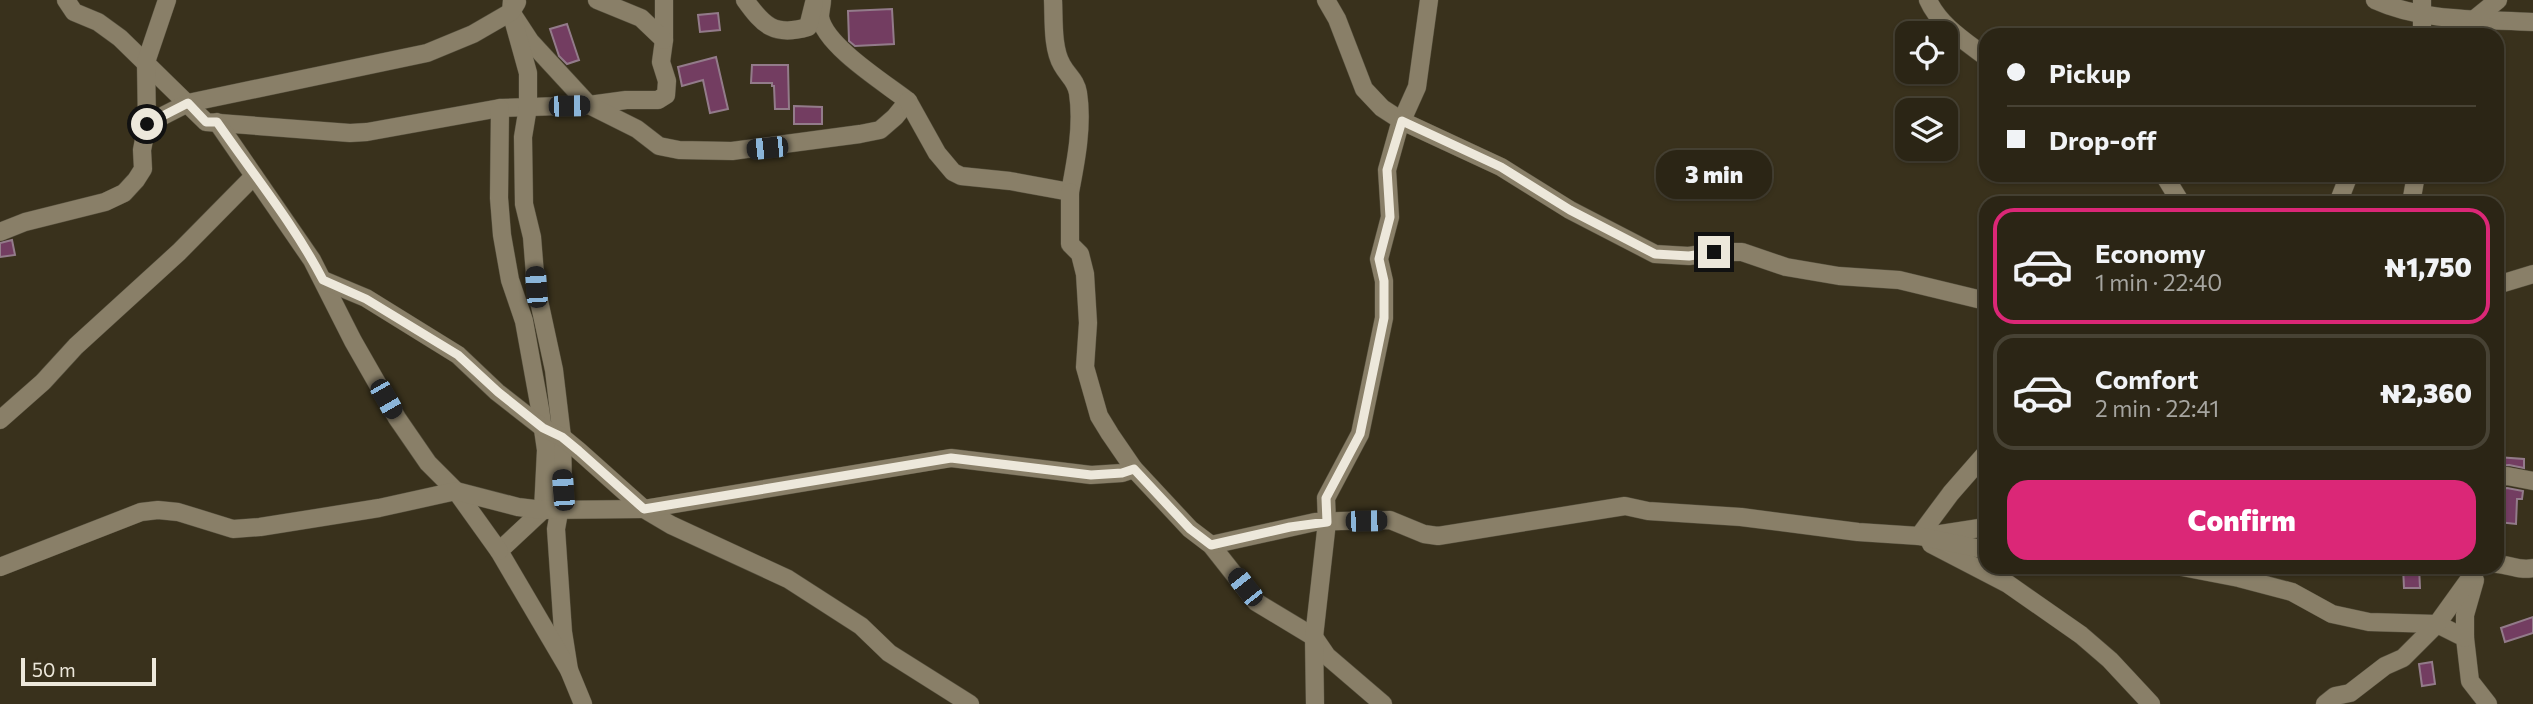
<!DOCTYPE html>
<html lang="en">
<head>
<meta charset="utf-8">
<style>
  :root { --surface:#2b2515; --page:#332d1e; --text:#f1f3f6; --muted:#a6a5a0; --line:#474234; --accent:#db2777 }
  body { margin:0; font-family:Commissioner,sans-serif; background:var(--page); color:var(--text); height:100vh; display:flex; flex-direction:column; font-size:26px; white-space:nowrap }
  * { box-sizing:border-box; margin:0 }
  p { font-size:23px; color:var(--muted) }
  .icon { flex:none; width:38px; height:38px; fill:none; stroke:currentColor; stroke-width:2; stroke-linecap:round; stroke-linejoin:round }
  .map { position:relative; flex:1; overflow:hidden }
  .drawer { position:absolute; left:1979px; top:196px; width:525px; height:378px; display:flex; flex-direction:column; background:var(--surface); border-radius:21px; box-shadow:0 2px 5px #0004,0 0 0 2px var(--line) }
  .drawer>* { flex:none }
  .banner { position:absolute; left:1979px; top:28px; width:525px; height:154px; border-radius:21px; box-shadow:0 2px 5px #0004,0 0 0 2px var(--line); display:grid; align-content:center; height:154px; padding:0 28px; background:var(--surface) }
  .tools { position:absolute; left:1895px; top:21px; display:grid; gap:14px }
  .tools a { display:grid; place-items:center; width:63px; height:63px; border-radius:14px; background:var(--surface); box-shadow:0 2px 5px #0004,0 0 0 2px var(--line); font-size:35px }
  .scale { position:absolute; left:21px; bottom:18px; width:135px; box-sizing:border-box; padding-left:7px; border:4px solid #ede8db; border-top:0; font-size:19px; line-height:24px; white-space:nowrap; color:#ede8db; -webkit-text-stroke:5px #39311c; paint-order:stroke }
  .end { position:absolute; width:32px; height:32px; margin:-16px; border:9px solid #ede8db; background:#111; box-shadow:0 0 0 4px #111 }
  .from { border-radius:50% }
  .bubble { position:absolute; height:49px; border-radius:21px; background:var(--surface); box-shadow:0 2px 5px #0004,0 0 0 2px var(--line); font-size:23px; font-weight:800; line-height:49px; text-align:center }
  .car { position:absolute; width:21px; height:42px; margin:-21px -10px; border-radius:9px; box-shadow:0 0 5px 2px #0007; background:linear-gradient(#222 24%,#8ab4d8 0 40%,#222 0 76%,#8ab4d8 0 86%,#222 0) }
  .banner b { display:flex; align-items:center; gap:24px; height:66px; font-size:26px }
  .banner b+b { border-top:2px solid var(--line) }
  .banner i { width:18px; height:18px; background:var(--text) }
  ul { padding:12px 0 0; list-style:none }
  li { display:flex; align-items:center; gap:21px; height:116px; margin:0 14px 10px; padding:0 14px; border:4px solid var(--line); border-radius:21px }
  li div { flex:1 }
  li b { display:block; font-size:26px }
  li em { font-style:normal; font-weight:800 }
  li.selected { border-color:var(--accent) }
  li>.icon { width:63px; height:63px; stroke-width:1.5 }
  .action { display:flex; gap:14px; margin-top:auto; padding:14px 28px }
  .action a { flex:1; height:80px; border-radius:21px; background:var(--accent); color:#fff; font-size:28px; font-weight:800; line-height:80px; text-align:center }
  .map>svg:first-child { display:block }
  .building { fill:#733d61; stroke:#937b8a; stroke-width:2 }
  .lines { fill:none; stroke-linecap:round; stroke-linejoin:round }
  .street-casing { stroke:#554f3d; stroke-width:19 }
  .street { stroke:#897f68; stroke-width:18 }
  .route { stroke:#ede8db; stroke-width:9 }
</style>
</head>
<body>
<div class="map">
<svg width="2533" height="704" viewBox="0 0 2533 704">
  <rect width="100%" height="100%" fill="#39311c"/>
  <g class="building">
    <polygon points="892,9 894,44 855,46 849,41 848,11"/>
    <polygon points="718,13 720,30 700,32 698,15"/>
    <polygon points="567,24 579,60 567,64 559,56 550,29"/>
    <polygon points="716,57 728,109 710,113 703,80 682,86 678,67"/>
    <polygon points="752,65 788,65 789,109 775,109 774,86 772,86 772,83 751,83"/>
    <polygon points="794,106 822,107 822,124 794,124"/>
    <polygon points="12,240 15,255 0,257 0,243"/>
    <polygon points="2497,457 2524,459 2524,468 2509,465 2497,466"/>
    <polygon points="2507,488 2523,491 2522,499 2517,499 2516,524 2498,522 2497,489"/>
    <polygon points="2403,567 2419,567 2420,588 2404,588"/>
    <polygon points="2533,617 2533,633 2505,642 2501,628"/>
    <polygon points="2432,662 2435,684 2422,686 2419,664"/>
  </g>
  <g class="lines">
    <defs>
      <g id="street">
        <polyline points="66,0 74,12 98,22 120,38 206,122 350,133 367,132 500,108 589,105 626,100 658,100 666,95 667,81 661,62 664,40 664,0"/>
        <path d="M 512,0 L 511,12 L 530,41 L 589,105 L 637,129 L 659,146 L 679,150 L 732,151 L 860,134 L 880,130 L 895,117 L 908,101 C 885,83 825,46 820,17 C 820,11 822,5 822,0"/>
        <polyline points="597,0 641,18 664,40"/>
        <path d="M 745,0 C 763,25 774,37 808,27 L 814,3"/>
        <polyline points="1326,0 1337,19 1364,89 1382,108 1402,121 1501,167 1570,210 1655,254 1689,256 1714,252 1742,252 1786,267 1839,276 1899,280 1986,301"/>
        <path d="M 1928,0 C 1939,25 1965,41 1986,57"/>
        <path d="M 2375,0 C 2423,22 2481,19 2533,22"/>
        <polyline points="2422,0 2422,35"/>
        <polyline points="511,12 528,73 528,107 523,137 524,204 532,237 536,287 554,370 562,437 563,490 556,529 563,632 569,670"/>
        <polyline points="2455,35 2498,0"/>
        <path d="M 908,101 L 937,153 L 953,172 L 961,176 L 1010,181 L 1070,192 C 1076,161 1083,125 1078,93 C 1076,80 1068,76 1062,65 C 1052,48 1054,19 1053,0"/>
        <polyline points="500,108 499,198 502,235 510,280 524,321 540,409 546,450 543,510 499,551 569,670 583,704"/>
        <polyline points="217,122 312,260 353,341 397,418 428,463 456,491 499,551"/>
        <polyline points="147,124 188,103 427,53 473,34 511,12 517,2"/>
        <polyline points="2164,175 2181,203"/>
        <polyline points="1070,192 1070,244 1080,254 1085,274 1088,323 1085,367 1099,416 1110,434 1134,469 1190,529 1211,545 1256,602 1314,637 1327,656 1383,704"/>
        <polyline points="2338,203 2349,175"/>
        <polyline points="2411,203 2416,175"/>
        <polyline points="0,232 25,222 105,202 124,193 136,180 143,169 142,150 147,124 146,62 167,0"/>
        <polyline points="323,280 366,298 458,355 497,392 543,428 562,437 579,451 644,509 671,525 788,579 861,626 889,653 970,704"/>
        <polyline points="2497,285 2533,274"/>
        <polyline points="0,420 43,382 76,346 179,252 254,176"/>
        <polyline points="2497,478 2507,476 2533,481"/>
        <polyline points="1934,535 1986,527"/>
        <polyline points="1919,536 1951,493 1986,453"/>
        <polyline points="1931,544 2008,584 2081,635 2110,660 2151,704"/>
        <polyline points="1211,545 1315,522 1341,521 1390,520 1424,534 1438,536 1625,506 1648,511 1741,517 1858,532 1919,536 1986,550"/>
        <path d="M 2497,564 C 2511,565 2519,571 2533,568"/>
        <polyline points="0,567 141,512 158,510 178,512 233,529 260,527 379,508 456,491 518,507 543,510 644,509 951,458 1091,475 1122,473 1134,469"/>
        <polyline points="2182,567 2239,578 2292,592 2332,614 2369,622 2437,624 2465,638 2470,681 2488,704"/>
        <polyline points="2465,638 2465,615 2475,580"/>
        <polyline points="1315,704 1314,637 1327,522 1326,498 1360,434 1384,318 1384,281 1379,259 1390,217 1387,170 1399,127 1417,87 1429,0"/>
        <polyline points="2325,704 2335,696 2350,693 2385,666 2403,658 2437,624 2478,567"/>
      </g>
    </defs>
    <use href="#street" class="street-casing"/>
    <use href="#street" class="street"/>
  </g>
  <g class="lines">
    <path class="route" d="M 147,124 L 188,103 L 206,122 L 217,122 C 253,174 294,224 323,280 L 366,299 L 458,355 L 498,392 L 543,428 L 562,437 L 579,451 L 644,509 L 951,458 L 1091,475 L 1122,473 L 1134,469 L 1190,529 L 1211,545 L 1290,527 L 1327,522 L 1326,498 L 1360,434 L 1384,318 L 1384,281 L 1379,259 L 1390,217 L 1387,170 L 1402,121 L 1501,167 L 1570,210 L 1655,254 L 1689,256 L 1714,252"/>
  </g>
</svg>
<div class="tools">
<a><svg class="icon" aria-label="locate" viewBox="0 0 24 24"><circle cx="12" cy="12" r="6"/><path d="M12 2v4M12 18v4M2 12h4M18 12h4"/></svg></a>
<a><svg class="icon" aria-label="layers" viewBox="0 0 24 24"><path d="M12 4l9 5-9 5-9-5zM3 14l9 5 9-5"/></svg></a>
</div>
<div class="scale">50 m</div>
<i class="end from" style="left:147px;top:124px"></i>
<i class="end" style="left:1714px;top:252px"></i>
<div class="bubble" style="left:1656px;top:150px;width:116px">3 min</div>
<i class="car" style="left:569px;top:106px;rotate:89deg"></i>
<i class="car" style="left:767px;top:148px;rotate:264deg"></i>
<i class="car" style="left:536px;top:287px;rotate:356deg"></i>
<i class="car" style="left:386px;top:399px;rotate:150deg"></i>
<i class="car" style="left:563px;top:490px;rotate:356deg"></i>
<i class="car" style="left:1366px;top:521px;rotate:89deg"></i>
<i class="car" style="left:1245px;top:587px;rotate:322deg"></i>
<div class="banner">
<b><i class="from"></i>Pickup</b>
<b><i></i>Drop-off</b>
</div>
<section class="drawer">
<ul>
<li class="selected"><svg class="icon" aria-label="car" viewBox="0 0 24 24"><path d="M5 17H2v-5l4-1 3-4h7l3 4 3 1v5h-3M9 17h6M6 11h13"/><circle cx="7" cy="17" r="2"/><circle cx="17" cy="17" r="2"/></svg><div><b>Economy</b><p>1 min · 22:40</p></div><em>₦1,750</em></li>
<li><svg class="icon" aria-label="car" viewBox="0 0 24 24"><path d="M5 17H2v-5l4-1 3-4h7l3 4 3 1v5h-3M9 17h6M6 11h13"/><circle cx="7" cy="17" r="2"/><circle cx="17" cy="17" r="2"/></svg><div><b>Comfort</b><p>2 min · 22:41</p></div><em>₦2,360</em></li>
</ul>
<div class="action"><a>Confirm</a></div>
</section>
</div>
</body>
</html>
